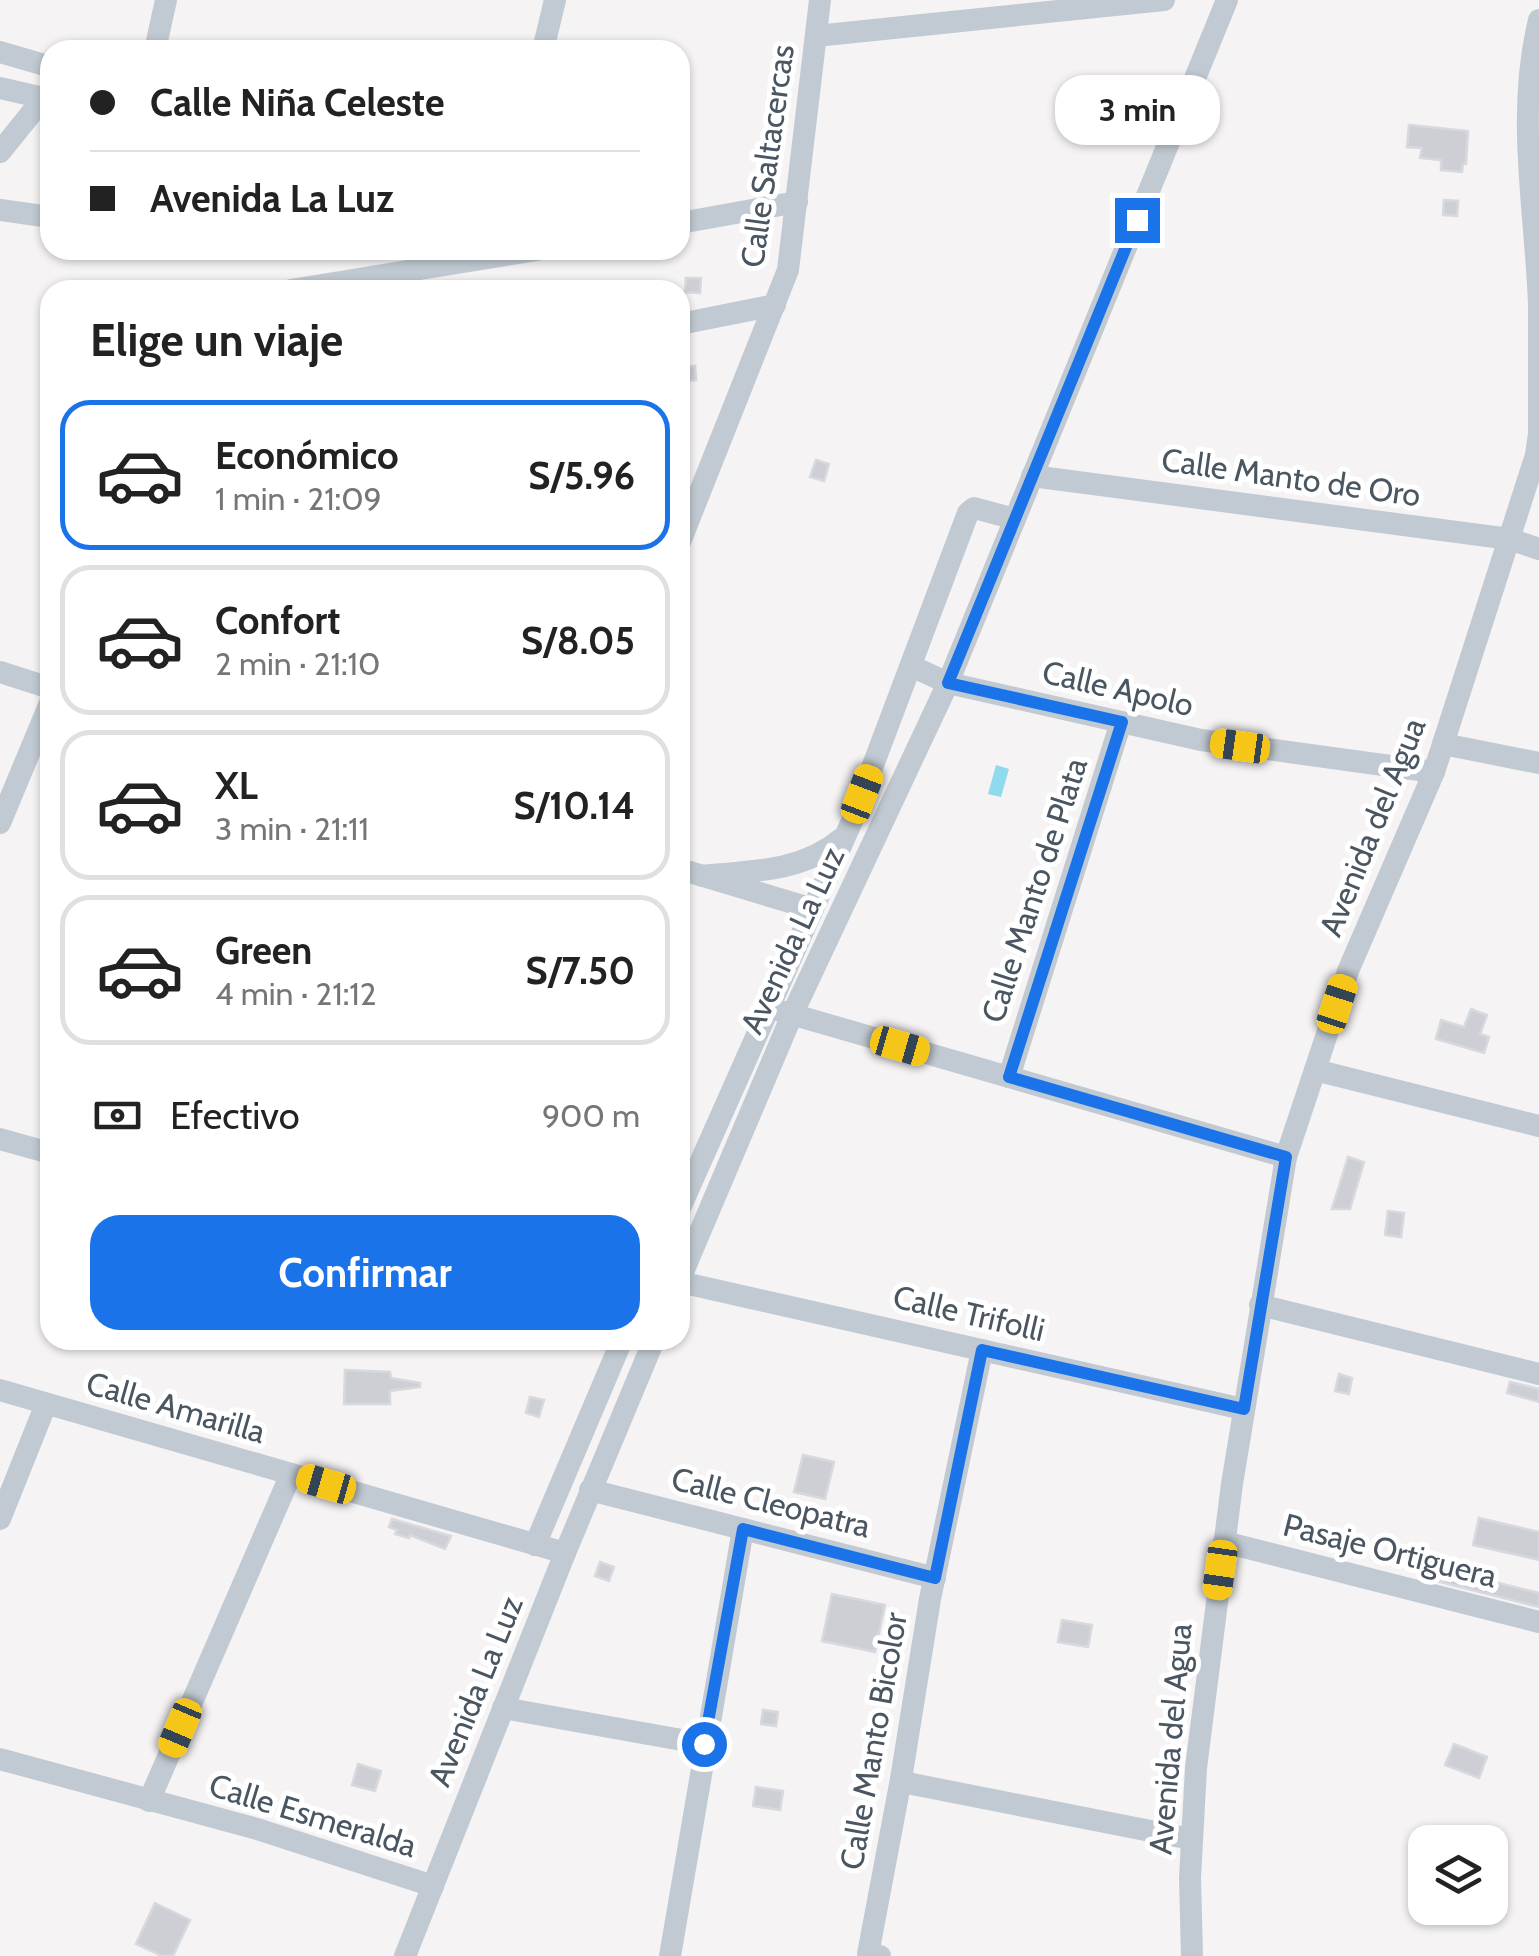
<!DOCTYPE html>
<html lang="es">
<head>
<meta charset="utf-8">
<style>
  :root { --surface:#fff; --page:#f2f2f2; --text:#222; --muted:#767676; --line:#e0e0e0; --accent:#1a73e8 }
  body { margin:0; font-family:Cabin,sans-serif; background:var(--page); color:var(--text); height:100vh; display:flex; flex-direction:column; font-size:38px; white-space:nowrap }
  * { box-sizing:border-box; margin:0 }
  p { font-size:32px; color:var(--muted) }
  .icon { flex:none; width:55px; height:55px; fill:none; stroke:currentColor; stroke-width:2; stroke-linecap:round; stroke-linejoin:round }
  .map { position:relative; flex:1; overflow:hidden }
  .sheet { position:absolute; left:40px; top:280px; width:650px; height:1070px; display:flex; flex-direction:column; background:var(--surface); border-radius:30px; box-shadow:0 2px 8px #0004 }
  .sheet>* { flex:none }
  .banner { position:absolute; left:40px; top:40px; width:650px; height:220px; border-radius:30px; box-shadow:0 2px 8px #0004; display:grid; align-content:center; height:220px; padding:0 50px; background:var(--surface) }
  .tools { position:absolute; left:1408px; top:1825px; display:grid; gap:20px }
  .tools a { display:grid; place-items:center; width:100px; height:100px; border-radius:20px; background:var(--surface); box-shadow:0 2px 8px #0004; font-size:50px }
  .end { position:absolute; width:45px; height:45px; margin:-22px; border:12px solid #1a73e8; background:#fff; box-shadow:0 0 0 5px #fff }
  .from { border-radius:50% }
  .bubble { position:absolute; height:70px; border-radius:30px; background:var(--surface); box-shadow:0 2px 8px #0004; font-size:32px; font-weight:700; line-height:70px; text-align:center }
  .car { position:absolute; width:30px; height:60px; margin:-30px -15px; border-radius:12px; box-shadow:0 0 8px 2px #0007; background:linear-gradient(#f5c518 24%,#345 0 40%,#f5c518 0 76%,#345 0 86%,#f5c518 0) }
  .banner b { display:flex; align-items:center; gap:35px; height:95px; font-size:38px }
  .banner b+b { border-top:2px solid var(--line) }
  .banner i { width:25px; height:25px; background:var(--text) }
  ul { padding:0; list-style:none }
  li { display:flex; align-items:center; gap:30px; height:150px; margin:0 20px 15px; padding:0 30px; border:5px solid var(--line); border-radius:30px }
  li div { flex:1 }
  li b { display:block; font-size:38px }
  li em { font-style:normal; font-weight:700 }
  li.on { border-color:var(--accent) }
  li>.icon { width:90px; height:90px; stroke-width:1.5 }
  h2 { padding:0 50px; font-size:45px; line-height:120px }
  .pay { display:flex; align-items:center; gap:25px; height:110px; padding:0 50px; font-size:38px }
  .pay p { margin-inline-start:auto }
  .action { display:flex; gap:20px; margin-top:auto; padding:20px 50px }
  .action a { flex:1; height:115px; border-radius:30px; background:var(--accent); color:#fff; font-size:40px; font-weight:700; line-height:115px; text-align:center }
  .map>svg:first-child { display:block }
  .water { fill:#90daee }
  .building { fill:#cdcfd5; stroke:#d7d9de; stroke-width:2.5 }
  .lines { fill:none; stroke-linecap:round; stroke-linejoin:round }
  .street { stroke:#c1cad2; stroke-width:22 }
  .route { stroke:#1a73e8; stroke-width:12 }
  .labels { text-anchor:middle; dominant-baseline:central; stroke-width:10; stroke-linejoin:round; paint-order:stroke }
  .street-label { font-size:32px; fill:#4a5661; stroke:#fff }
</style>
</head>
<body>
<div class="map">
<svg width="1539" height="1956" viewBox="0 0 1539 1956">
  <rect width="100%" height="100%" fill="#f5f3f3"/>
  <polygon class="water" points="996,765 1009,769 1001,797 988,794"/>
  <g class="building">
    <polygon points="1409,125 1468,131 1466,164 1463,164 1462,172 1441,170 1441,160 1420,158 1422,148 1407,147"/>
    <polygon points="1444,200 1458,201 1457,216 1443,215"/>
    <polygon points="686,278 701,278 700,293 685,292"/>
    <polygon points="695,366 696,380 680,382 680,367"/>
    <polygon points="816,460 829,464 824,481 810,477"/>
    <polygon points="1471,1009 1487,1015 1480,1034 1489,1037 1484,1053 1436,1039 1441,1020 1464,1027"/>
    <polygon points="1348,1157 1364,1162 1350,1209 1332,1209"/>
    <polygon points="1388,1211 1404,1213 1401,1237 1385,1235"/>
    <polygon points="345,1370 390,1372 391,1378 420,1383 420,1387 390,1391 390,1404 344,1404"/>
    <polygon points="1339,1374 1352,1378 1349,1394 1335,1391"/>
    <polygon points="1510,1382 1539,1389 1539,1402 1507,1393"/>
    <polygon points="530,1397 544,1400 539,1417 526,1413"/>
    <polygon points="803,1455 834,1462 825,1499 794,1492"/>
    <polygon points="1479,1518 1539,1532 1539,1560 1473,1545"/>
    <polygon points="392,1519 451,1536 445,1549 410,1535 409,1538 395,1534 397,1530 389,1527"/>
    <polygon points="600,1562 614,1567 609,1581 595,1576"/>
    <polygon points="1441,1569 1539,1593 1539,1607 1437,1581"/>
    <polygon points="832,1594 885,1605 875,1652 822,1641"/>
    <polygon points="1062,1620 1092,1625 1088,1647 1058,1642"/>
    <polygon points="763,1710 778,1712 776,1726 761,1724"/>
    <polygon points="1454,1744 1487,1757 1479,1778 1445,1765"/>
    <polygon points="358,1764 381,1771 375,1791 352,1785"/>
    <polygon points="756,1787 783,1791 780,1810 753,1806"/>
    <polygon points="155,1903 190,1920 173,1956 162,1956 136,1944"/>
  </g>
  <g class="lines">
    <g class="street">
      <polyline points="816,36 1164,0"/>
      <polyline points="155,50 166,0"/>
      <polyline points="543,50 555,0"/>
      <polyline points="0,52 48,66"/>
      <polyline points="0,88 39,97 38,105 0,152"/>
      <polyline points="0,210 50,217"/>
      <polyline points="680,223 797,202"/>
      <polyline points="291,290 537,250"/>
      <polyline points="680,324 775,305"/>
      <polyline points="1032,476 1510,539 1539,549"/>
      <polyline points="680,542 788,270 820,0"/>
      <polyline points="911,666 948,683 1201,740 1434,772"/>
      <polyline points="0,672 50,688"/>
      <polyline points="1443,744 1539,763"/>
      <polyline points="0,823 50,703"/>
      <polyline points="680,869 813,909"/>
      <path d="M 702,876 C 751,871 802,872 841,839"/>
      <polyline points="777,1010 1286,1157"/>
      <polyline points="1315,1070 1539,1126"/>
      <polyline points="1009,1077 1121,722"/>
      <polyline points="0,1139 50,1153"/>
      <polyline points="680,1208 852,821 968,513 974,508 1015,519"/>
      <polyline points="680,1279 792,1015 948,683 1227,0"/>
      <polyline points="680,1282 1243,1409"/>
      <polyline points="1260,1305 1539,1374"/>
      <polyline points="0,1390 565,1553"/>
      <polyline points="590,1490 935,1578"/>
      <polyline points="0,1519 46,1404"/>
      <polyline points="1224,1542 1539,1622"/>
      <polyline points="535,1545 622,1340"/>
      <polyline points="503,1708 704,1744"/>
      <polyline points="0,1759 257,1829 433,1886"/>
      <polyline points="901,1779 912,1784 1191,1839"/>
      <polyline points="149,1801 291,1474"/>
      <polyline points="405,1956 565,1553 654,1340"/>
      <polyline points="670,1956 743,1529"/>
      <polyline points="880,1956 868,1954 901,1779 930,1599 982,1350"/>
      <path d="M 1192,1956 L 1190,1878 L 1196,1768 L 1232,1484 L 1286,1157 L 1348,971 L 1434,772 L 1536,455 L 1539,434 C 1539,390 1539,346 1539,303 C 1535,207 1516,114 1539,20"/>
    </g>
  </g>
  <g class="lines">
    <polyline class="route" points="704,1744 743,1529 935,1578 982,1350 1244,1409 1286,1157 1009,1077 1122,722 948,683 1137,220"/>
  </g>
  <g class="labels">
    <g class="street-label">
      <text transform="translate(767 156) rotate(-82)">Calle Saltacercas</text>
      <text transform="translate(1291 477) rotate(8)">Calle Manto de Oro</text>
      <text transform="translate(1118 688) rotate(13)">Calle Apolo</text>
      <text transform="translate(1372 827) rotate(-68)">Avenida del Agua</text>
      <text transform="translate(1034 890) rotate(-72)">Calle Manto de Plata</text>
      <text transform="translate(792 940) rotate(-65)">Avenida La Luz</text>
      <text transform="translate(969 1313) rotate(13)">Calle Trifolli</text>
      <text transform="translate(176 1407) rotate(16)">Calle Amarilla</text>
      <text transform="translate(771 1502) rotate(14)">Calle Cleopatra</text>
      <text transform="translate(1390 1550) rotate(14)">Pasaje Ortiguera</text>
      <text transform="translate(475 1691) rotate(-68)">Avenida La Luz</text>
      <text transform="translate(1170 1739) rotate(-85)">Avenida del Agua</text>
      <text transform="translate(873 1741) rotate(-80)">Calle Manto Bicolor</text>
      <text transform="translate(313 1815) rotate(17)">Calle Esmeralda</text>
    </g>
  </g>
</svg>
<div class="tools">
<a><svg class="icon" aria-label="layers" viewBox="0 0 24 24"><path d="M12 4l9 5-9 5-9-5zM3 14l9 5 9-5"/></svg></a>
</div>
<i class="end from" style="left:704px;top:1744px"></i>
<i class="end" style="left:1137px;top:220px"></i>
<div class="bubble" style="left:1055px;top:75px;width:165px">3 min</div>
<i class="car" style="left:1240px;top:746px;rotate:278deg"></i>
<i class="car" style="left:862px;top:794px;rotate:21deg"></i>
<i class="car" style="left:1337px;top:1004px;rotate:18deg"></i>
<i class="car" style="left:900px;top:1046px;rotate:106deg"></i>
<i class="car" style="left:326px;top:1484px;rotate:286deg"></i>
<i class="car" style="left:1220px;top:1570px;rotate:188deg"></i>
<i class="car" style="left:180px;top:1728px;rotate:203deg"></i>
<div class="banner">
<b><i class="from"></i>Calle Niña Celeste</b>
<b><i></i>Avenida La Luz</b>
</div>
<section class="sheet">
<h2>Elige un viaje</h2>
<ul>
<li class="on"><svg class="icon" aria-label="car" viewBox="0 0 24 24"><path d="M5 17H2v-5l4-1 3-4h7l3 4 3 1v5h-3M9 17h6M6 11h13"/><circle cx="7" cy="17" r="2"/><circle cx="17" cy="17" r="2"/></svg><div><b>Económico</b><p>1 min · 21:09</p></div><em>S/5.96</em></li>
<li><svg class="icon" aria-label="car" viewBox="0 0 24 24"><path d="M5 17H2v-5l4-1 3-4h7l3 4 3 1v5h-3M9 17h6M6 11h13"/><circle cx="7" cy="17" r="2"/><circle cx="17" cy="17" r="2"/></svg><div><b>Confort</b><p>2 min · 21:10</p></div><em>S/8.05</em></li>
<li><svg class="icon" aria-label="car" viewBox="0 0 24 24"><path d="M5 17H2v-5l4-1 3-4h7l3 4 3 1v5h-3M9 17h6M6 11h13"/><circle cx="7" cy="17" r="2"/><circle cx="17" cy="17" r="2"/></svg><div><b>XL</b><p>3 min · 21:11</p></div><em>S/10.14</em></li>
<li><svg class="icon" aria-label="car" viewBox="0 0 24 24"><path d="M5 17H2v-5l4-1 3-4h7l3 4 3 1v5h-3M9 17h6M6 11h13"/><circle cx="7" cy="17" r="2"/><circle cx="17" cy="17" r="2"/></svg><div><b>Green</b><p>4 min · 21:12</p></div><em>S/7.50</em></li>
</ul>
<div class="pay"><svg class="icon" aria-label="cash" viewBox="0 0 24 24"><path d="M3 7h18v10H3z"/><circle cx="12" cy="12" r="2"/></svg>Efectivo<p>900 m</p></div>
<div class="action"><a>Confirmar</a></div>
</section>
</div>
</body>
</html>
